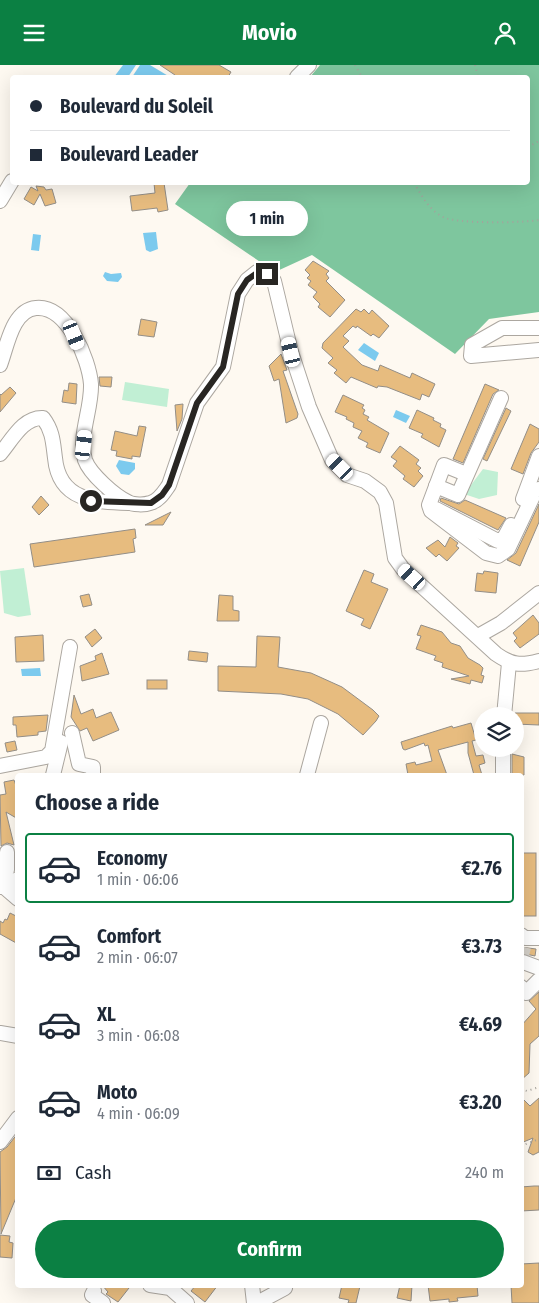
<!DOCTYPE html>
<html lang="en">
<head>
<meta charset="utf-8">
<style>
  :root { --surface:#fff; --page:#f2f2f3; --text:#1f2937; --muted:#747a83; --line:#e0e1e3; --accent:#0b8043 }
  body { margin:0; font-family:"Fira Sans Condensed",sans-serif; background:var(--page); color:var(--text); height:100vh; display:flex; flex-direction:column; font-size:19px; white-space:nowrap }
  * { box-sizing:border-box; margin:0 }
  p { font-size:16px; color:var(--muted) }
  .icon { flex:none; width:28px; height:28px; fill:none; stroke:currentColor; stroke-width:2; stroke-linecap:round; stroke-linejoin:round }
  .map { position:relative; flex:1; overflow:hidden }
  .sheet { position:absolute; left:15px; top:708px; width:509px; height:515px; display:flex; flex-direction:column; background:var(--surface); border-radius:5px; box-shadow:0 5px 20px #0002 }
  .sheet>* { flex:none }
  .hud { position:absolute; left:10px; top:10px; width:520px; height:110px; border-radius:5px; box-shadow:0 5px 20px #0002; display:grid; align-content:center; height:110px; padding:0 20px; background:var(--surface) }
  .controls { position:absolute; left:474px; top:642px; display:grid; gap:10px }
  .controls a { display:grid; place-items:center; width:50px; height:50px; border-radius:50%; background:var(--surface); box-shadow:0 5px 20px #0002; font-size:25px }
  .end { position:absolute; width:22px; height:22px; margin:-11px; border:6px solid #282623; background:#fff; box-shadow:0 0 0 2px #fff }
  .from { border-radius:50% }
  .bubble { position:absolute; height:35px; border-radius:18px; background:var(--surface); box-shadow:0 5px 20px #0002; font-size:16px; font-weight:700; line-height:35px; text-align:center }
  .car { position:absolute; width:15px; height:30px; margin:-15px -8px; border-radius:6px; box-shadow:0 0 4px 1px #0007; background:linear-gradient(#fff 24%,#345 0 40%,#fff 0 76%,#345 0 86%,#fff 0) }
  .hud b { display:flex; align-items:center; gap:18px; height:48px; font-size:19px }
  .hud b+b { border-top:1px solid var(--line) }
  .hud i { width:12px; height:12px; background:var(--text) }
  ul { padding:0; list-style:none }
  li { display:flex; align-items:center; gap:15px; height:70px; margin:0 10px 8px; padding:0 10px; border:2px solid transparent; border-radius:5px }
  li div { flex:1 }
  li b { display:block; font-size:19px }
  li em { font-style:normal; font-weight:700 }
  li.active { border-color:var(--accent) }
  li>.icon { width:45px; height:45px; stroke-width:1.5 }
  h2 { padding:0 20px; font-size:22px; line-height:60px }
  .pay { display:flex; align-items:center; gap:12px; height:55px; padding:0 20px; font-size:19px }
  .pay p { margin-inline-start:auto }
  .action { display:flex; gap:10px; margin-top:auto; padding:10px 20px }
  .action a { flex:1; height:58px; border-radius:30px; background:var(--accent); color:#fff; font-size:20px; font-weight:700; line-height:58px; text-align:center }
  header { display:flex; justify-content:space-between; align-items:center; height:65px; padding:0 20px; background:var(--accent); color:#fff; font-size:22px; font-weight:700 }
  .map>svg:first-child { display:block }
  .green { fill:#c1efd4 }
  .forest { fill:#7ec69e }
  .water { fill:#7ccaee }
  .building { fill:#e7bc7f; stroke:#938e87 }
  .lines { fill:none; stroke-linecap:round; stroke-linejoin:round }
  .minor-tunnel { stroke:#d3cfc8; stroke-width:14; stroke-dasharray:14 7; stroke-linecap:butt }
  .minor-casing { stroke:#aca7a0; stroke-width:16 }
  .path { stroke:#a5a29c; stroke-width:2; stroke-dasharray:1 4; stroke-linecap:butt }
  .minor { stroke:#fff; stroke-width:14 }
  .route { stroke:#282623; stroke-width:6 }
</style>
</head>
<body>
<header><svg class="icon" aria-label="menu" viewBox="0 0 24 24"><path d="M4 6h16M4 12h16M4 18h16"/></svg>Movio<svg class="icon" aria-label="person" viewBox="0 0 24 24"><circle cx="12" cy="8" r="4"/><path d="M4 21q1-7 8-7t8 7"/></svg></header>
<div class="map">
<svg width="539" height="1238" viewBox="0 0 539 1238">
  <rect width="100%" height="100%" fill="#fef9f1"/>
  <g class="green">
    <polygon points="125,317 169,324 167,342 122,335"/>
    <polygon points="483,404 498,407 497,430 479,434 464,429 468,419 471,420"/>
    <polygon points="24,503 31,550 18,552 4,548 0,506"/>
  </g>
  <polygon class="forest" points="320,0 539,0 539,247 489,254 455,289 312,190 275,207 175,139 190,118 528,118 528,12 310,12"/>
  <g class="water">
    <polygon points="123,0 136,0 128,12 114,12"/>
    <polygon points="140,0 150,0 170,12 132,12"/>
    <polygon points="156,167 158,184 150,187 146,185 143,168"/>
    <polygon points="33,169 41,170 39,186 31,185"/>
    <polygon points="105,207 111,209 121,208 122,212 118,217 107,216 103,211"/>
    <polygon points="364,278 379,288 375,296 358,285"/>
    <polygon points="396,345 410,351 406,358 393,352"/>
    <polygon points="119,395 135,398 135,404 129,410 121,409 116,401"/>
    <polygon points="40,603 41,611 22,611 21,604"/>
  </g>
  <g class="building">
    <polygon points="160,0 219,0 231,7 228,12 174,12 175,10"/>
    <polygon points="154,118 164,118 168,145 158,147 157,143 132,146 130,131 155,128"/>
    <polygon points="36,121 44,122 46,125 52,124 56,138 45,141 40,129 34,140 24,134 31,122 38,126"/>
    <polygon points="313,196 329,206 326,209 329,213 326,216 345,235 330,252 318,242 320,239 313,232 317,227 308,220 311,216 307,213 310,210 305,205"/>
    <polygon points="356,244 361,247 364,244 369,249 372,245 389,261 379,273 373,269 371,271 357,261 356,263 353,261 343,271 349,276 343,282 362,300 378,306 380,300 410,313 412,308 435,319 429,332 422,329 420,335 387,322 378,321 377,323 351,312 346,318 334,308 337,305 328,298 333,293 322,283 323,278"/>
    <polygon points="141,254 157,257 154,272 138,270"/>
    <polygon points="281,289 287,305 283,306 298,349 297,353 286,358 279,314 274,316 269,301"/>
    <polygon points="99,312 112,312 111,322 100,321"/>
    <polygon points="69,318 77,319 76,339 62,337 64,325 68,326"/>
    <polygon points="485,319 499,325 493,329 463,398 453,394"/>
    <polygon points="10,322 16,328 0,347 0,329 1,330"/>
    <polygon points="343,330 364,340 362,343 365,345 363,349 369,352 367,355 389,368 380,388 366,382 368,378 358,373 362,366 353,362 354,358 346,354 347,352 335,347"/>
    <polygon points="183,339 182,354 177,366 175,340"/>
    <polygon points="506,343 511,346 487,396 483,394"/>
    <polygon points="417,345 434,353 433,355 441,359 440,362 446,365 439,382 421,372 423,369 409,363"/>
    <polygon points="530,359 539,364 539,377 531,388 523,409 511,404"/>
    <polygon points="139,361 146,362 140,392 132,391 132,394 116,391 117,386 111,385 115,366 137,371"/>
    <polygon points="400,381 419,395 416,399 421,403 418,406 423,411 414,422 403,414 405,411 393,401 397,396 391,392"/>
    <polygon points="41,431 49,440 39,450 32,442"/>
    <polygon points="441,433 459,439 465,435 506,453 498,465 440,436"/>
    <polygon points="539,439 539,457 520,501 507,495 516,488"/>
    <polygon points="171,447 163,460 145,460"/>
    <polygon points="135,464 136,473 133,474 135,487 34,502 30,479"/>
    <polygon points="450,472 458,478 456,481 459,483 447,496 439,489 436,492 426,483 438,475 445,482"/>
    <polygon points="364,505 374,509 371,517 388,524 370,564 361,560 364,554 346,546"/>
    <polygon points="484,506 498,508 496,528 475,526 477,508 483,509"/>
    <polygon points="89,529 92,540 83,542 80,531"/>
    <polygon points="219,530 233,531 233,545 239,546 239,556 217,556"/>
    <polygon points="533,550 539,558 539,569 520,583 514,576 517,573 513,568"/>
    <polygon points="421,560 442,567 451,578 460,581 468,593 480,600 483,603 481,610 484,611 482,618 471,615 470,619 451,614 469,611 442,602 443,598 434,595 436,591 416,584 421,571 417,570"/>
    <polygon points="95,564 102,573 92,582 85,572"/>
    <polygon points="43,570 44,596 16,597 15,572"/>
    <polygon points="257,571 280,572 278,602 311,608 342,622 373,645 379,651 376,656 363,670 338,649 308,634 281,629 218,626 218,601 256,602"/>
    <polygon points="189,586 208,588 207,597 188,595"/>
    <polygon points="102,588 109,609 82,616 80,601 96,595 95,591"/>
    <rect x="147" y="615" width="20" height="9"/>
    <polygon points="74,630 81,649 93,644 96,653 111,647 119,665 93,676 87,663 80,666 71,652"/>
    <polygon points="515,648 539,648 539,660 515,659"/>
    <polygon points="48,650 46,666 38,667 38,670 17,672 16,660 13,660 13,652"/>
    <polygon points="471,658 476,675 472,676 476,691 483,690 485,698 479,700 482,710 474,710 468,688 468,677 438,685 447,710 408,710 406,699 415,697 416,700 432,696 428,680 425,681 424,678 405,685 403,684 401,677 452,661 453,663"/>
    <polygon points="15,676 17,685 7,687 5,678"/>
    <polygon points="512,689 524,692 524,710 512,710"/>
    <polygon points="14,715 18,726 18,754 6,747 14,780 7,778 1,781 0,730 6,729 4,717"/>
    <rect x="521" y="788" width="15" height="63"/>
    <polygon points="10,848 18,852 18,879 0,869 0,856 3,858 5,854 7,855"/>
    <polygon points="521,882 536,884 535,891 521,888"/>
    <polygon points="539,927 539,971 530,979 529,1008 521,1015 521,961 536,944 529,936"/>
    <polygon points="521,1032 530,1041 539,1033 539,1087 533,1090 528,1087 533,1073 521,1078"/>
    <polygon points="18,1068 18,1128 1,1169 0,1087 7,1082"/>
    <polygon points="534,1121 539,1121 539,1145 521,1146 521,1122"/>
    <polygon points="0,1170 10,1171 9,1177 13,1178 12,1193 0,1192"/>
    <polygon points="539,1198 539,1238 512,1238 511,1220 521,1220 521,1199"/>
    <polygon points="102,1220 125,1220 129,1223 118,1237 106,1229 108,1227"/>
    <polygon points="196,1220 218,1220 205,1237 191,1226"/>
    <polygon points="342,1220 360,1221 356,1238 348,1238 349,1235 339,1233"/>
    <polygon points="400,1220 412,1220 411,1236 397,1233"/>
    <polygon points="428,1220 477,1220 478,1231 457,1233 458,1236 449,1237 449,1234 430,1236"/>
  </g>
  <g class="lines">
    <polyline class="minor-tunnel" points="522,890 524,882"/>
    <defs>
      <g id="minor">
        <polyline points="297,12 309,0"/>
        <polyline points="0,136 12,116"/>
        <polyline points="539,263 502,263 472,280 471,291 539,285"/>
        <path d="M 0,300 C 7,282 12,245 36,243 C 67,240 89,294 91,319 C 92,344 78,371 85,395 C 90,409 115,431 128,437 C 133,440 145,440 150,438 C 159,436 164,427 169,420 L 197,338 L 223,302 L 238,229 L 247,215 L 257,207 L 267,209 L 274,216 L 291,287 L 309,342 L 332,395 L 347,410 L 365,416 L 380,427 L 386,438 L 395,493 L 403,504 L 496,589 C 512,600 520,601 539,596"/>
        <path d="M 0,389 C 12,375 23,352 43,353 C 53,366 53,378 55,393 C 59,436 95,437 129,438"/>
        <polyline points="466,409 444,400 429,440 431,446 486,488 498,491 508,484 536,425 539,424"/>
        <polyline points="436,421 458,430 501,333"/>
        <polyline points="523,434 539,391"/>
        <polyline points="436,444 498,476 504,473 511,460"/>
        <polyline points="478,571 501,558 539,528"/>
        <polyline points="504,651 509,598"/>
        <polyline points="72,668 79,699 93,702 93,710"/>
        <polyline points="0,701 46,692 52,686 70,582"/>
        <polyline points="53,710 61,677"/>
        <polyline points="307,710 321,658"/>
        <polyline points="503,710 503,684"/>
        <polyline points="0,812 7,805 7,787"/>
        <polyline points="0,814 3,821 18,834"/>
        <polyline points="0,822 18,814"/>
        <polyline points="521,870 525,873 539,873"/>
        <polyline points="523,897 539,903"/>
        <polyline points="521,922 526,928 539,915"/>
        <polyline points="0,968 18,971"/>
        <polyline points="0,1077 18,1053"/>
        <polyline points="150,1220 170,1223 187,1238"/>
        <polyline points="252,1220 254,1238"/>
        <polyline points="94,1226 92,1230 103,1238"/>
        <polyline points="257,1238 285,1223"/>
      </g>
    </defs>
    <use href="#minor" class="minor-casing"/>
    <g class="path">
      <polyline points="355,0 362,12"/>
      <polyline points="475,0 478,12"/>
      <polyline points="528,82 539,76"/>
      <path d="M 414,118 C 422,131 429,145 443,152 C 455,159 524,158 539,155"/>
      <polyline points="521,1024 527,1026 539,1022"/>
      <polyline points="521,1081 539,1074"/>
    </g>
    <use href="#minor" class="minor"/>
  </g>
  <g class="lines">
    <polyline class="route" points="91,436 151,438 162,430 169,420 197,338 223,302 238,229 247,215 257,208 267,209"/>
  </g>
</svg>
<div class="controls">
<a><svg class="icon" aria-label="layers" viewBox="0 0 24 24"><path d="M12 4l9 5-9 5-9-5zM3 14l9 5 9-5"/></svg></a>
</div>
<i class="end from" style="left:91px;top:436px"></i>
<i class="end" style="left:267px;top:209px"></i>
<div class="bubble" style="left:226px;top:136px;width:82px">1 min</div>
<i class="car" style="left:74px;top:270px;rotate:158deg"></i>
<i class="car" style="left:291px;top:287px;rotate:347deg"></i>
<i class="car" style="left:84px;top:380px;rotate:7deg"></i>
<i class="car" style="left:340px;top:402px;rotate:315deg"></i>
<i class="car" style="left:412px;top:512px;rotate:312deg"></i>
<div class="hud">
<b><i class="from"></i>Boulevard du Soleil</b>
<b><i></i>Boulevard Leader</b>
</div>
<section class="sheet">
<h2>Choose a ride</h2>
<ul>
<li class="active"><svg class="icon" aria-label="car" viewBox="0 0 24 24"><path d="M5 17H2v-5l4-1 3-4h7l3 4 3 1v5h-3M9 17h6M6 11h13"/><circle cx="7" cy="17" r="2"/><circle cx="17" cy="17" r="2"/></svg><div><b>Economy</b><p>1 min · 06:06</p></div><em>€2.76</em></li>
<li><svg class="icon" aria-label="car" viewBox="0 0 24 24"><path d="M5 17H2v-5l4-1 3-4h7l3 4 3 1v5h-3M9 17h6M6 11h13"/><circle cx="7" cy="17" r="2"/><circle cx="17" cy="17" r="2"/></svg><div><b>Comfort</b><p>2 min · 06:07</p></div><em>€3.73</em></li>
<li><svg class="icon" aria-label="car" viewBox="0 0 24 24"><path d="M5 17H2v-5l4-1 3-4h7l3 4 3 1v5h-3M9 17h6M6 11h13"/><circle cx="7" cy="17" r="2"/><circle cx="17" cy="17" r="2"/></svg><div><b>XL</b><p>3 min · 06:08</p></div><em>€4.69</em></li>
<li><svg class="icon" aria-label="car" viewBox="0 0 24 24"><path d="M5 17H2v-5l4-1 3-4h7l3 4 3 1v5h-3M9 17h6M6 11h13"/><circle cx="7" cy="17" r="2"/><circle cx="17" cy="17" r="2"/></svg><div><b>Moto</b><p>4 min · 06:09</p></div><em>€3.20</em></li>
</ul>
<div class="pay"><svg class="icon" aria-label="cash" viewBox="0 0 24 24"><path d="M3 7h18v10H3z"/><circle cx="12" cy="12" r="2"/></svg>Cash<p>240 m</p></div>
<div class="action"><a>Confirm</a></div>
</section>
</div>
</body>
</html>
